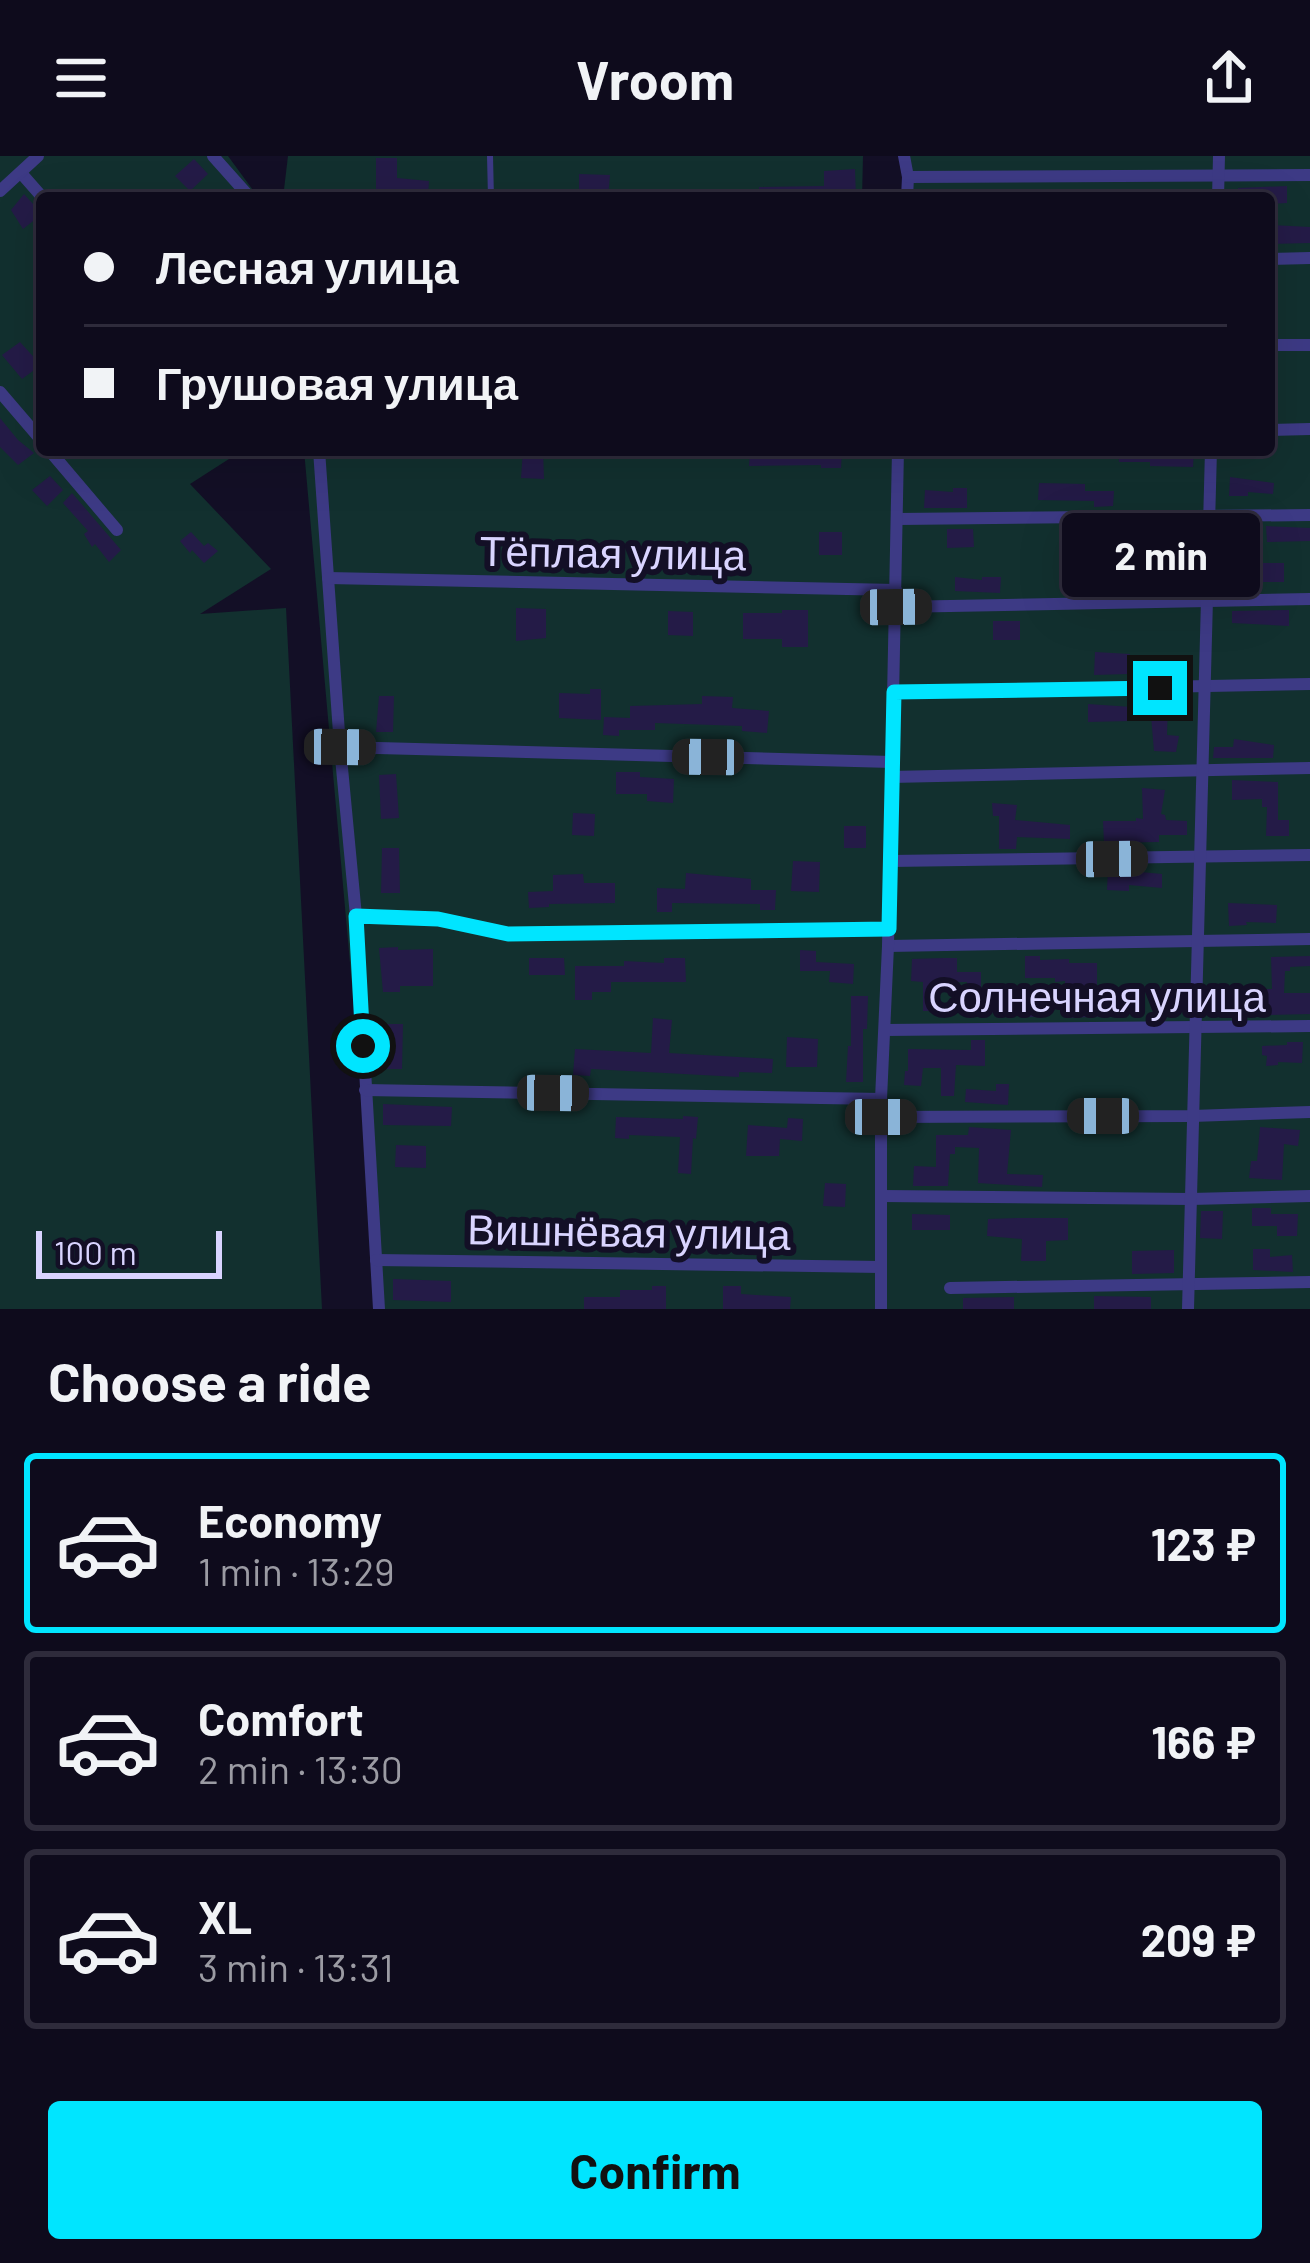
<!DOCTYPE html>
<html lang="en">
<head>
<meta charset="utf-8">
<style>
  :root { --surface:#0e0b1c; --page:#1c1929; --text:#f1f3f6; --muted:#9b9ba3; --line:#2e2b3b; --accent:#00e5ff }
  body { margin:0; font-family:Barlow,sans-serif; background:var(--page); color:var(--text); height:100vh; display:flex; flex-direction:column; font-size:45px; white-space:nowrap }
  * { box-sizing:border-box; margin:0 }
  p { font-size:39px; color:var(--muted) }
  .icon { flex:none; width:66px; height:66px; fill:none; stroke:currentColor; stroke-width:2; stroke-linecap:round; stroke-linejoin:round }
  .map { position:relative; height:1153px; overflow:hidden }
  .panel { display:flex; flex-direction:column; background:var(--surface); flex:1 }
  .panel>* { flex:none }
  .banner { position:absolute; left:36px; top:36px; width:1239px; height:264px; border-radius:12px; box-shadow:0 12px 48px #0002,0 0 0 3px var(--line); display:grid; align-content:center; height:264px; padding:0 48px; background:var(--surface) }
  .scale { position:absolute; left:36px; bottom:30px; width:186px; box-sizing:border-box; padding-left:12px; border:6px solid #d9d4ff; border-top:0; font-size:33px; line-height:42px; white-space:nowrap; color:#d9d4ff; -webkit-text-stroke:9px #130f26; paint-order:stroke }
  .end { position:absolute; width:54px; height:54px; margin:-27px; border:15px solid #00e5ff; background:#111; box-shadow:0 0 0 6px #111 }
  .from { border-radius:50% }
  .bubble { position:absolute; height:84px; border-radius:12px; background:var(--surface); box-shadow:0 12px 48px #0002,0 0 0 3px var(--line); font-size:39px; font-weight:700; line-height:84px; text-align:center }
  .car { position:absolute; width:36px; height:72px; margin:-36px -18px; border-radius:15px; box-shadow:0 0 9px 3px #0007; background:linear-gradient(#222 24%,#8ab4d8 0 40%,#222 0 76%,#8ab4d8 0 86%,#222 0) }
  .banner b { display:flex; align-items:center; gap:42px; height:114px; font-size:45px }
  .banner b+b { border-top:3px solid var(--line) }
  .banner i { width:30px; height:30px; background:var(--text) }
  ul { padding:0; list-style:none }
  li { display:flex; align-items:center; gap:36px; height:180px; margin:0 24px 18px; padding:0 24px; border:6px solid var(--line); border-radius:12px }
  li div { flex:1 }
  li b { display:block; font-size:45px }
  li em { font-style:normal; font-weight:700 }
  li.selected { border-color:var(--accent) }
  li>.icon { width:108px; height:108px; stroke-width:1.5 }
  h2 { padding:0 48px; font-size:54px; line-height:144px }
  .primary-button { display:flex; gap:24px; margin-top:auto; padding:24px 48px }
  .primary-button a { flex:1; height:138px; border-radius:12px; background:var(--accent); color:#111; font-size:48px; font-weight:700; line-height:138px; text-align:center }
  header { display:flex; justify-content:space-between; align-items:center; height:156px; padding:0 48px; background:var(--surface); font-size:54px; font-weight:700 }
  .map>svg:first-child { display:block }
  .green { fill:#12302f }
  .building { fill:#241b47 }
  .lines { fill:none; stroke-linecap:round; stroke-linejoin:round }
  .service { stroke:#3d3a85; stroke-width:6 }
  .minor { stroke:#3d3a85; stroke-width:12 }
  .route { stroke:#00e5ff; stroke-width:15 }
  .labels { text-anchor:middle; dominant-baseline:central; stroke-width:12; stroke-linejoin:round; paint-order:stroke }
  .street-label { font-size:42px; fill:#d9d4ff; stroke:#130f26 }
</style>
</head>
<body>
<header><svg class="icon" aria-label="menu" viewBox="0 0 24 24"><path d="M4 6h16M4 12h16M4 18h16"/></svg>Vroom<svg class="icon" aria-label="share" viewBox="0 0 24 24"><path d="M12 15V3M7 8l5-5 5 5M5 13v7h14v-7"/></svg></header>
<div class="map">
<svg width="1310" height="1153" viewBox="0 0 1310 1153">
  <rect width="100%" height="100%" fill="#130f26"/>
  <g class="green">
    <polygon points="0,0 228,0 258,41 42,42 42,294 243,294 190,328 271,413 200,458 286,452 322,1153 0,1153"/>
    <polygon points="288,0 863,0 862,42 283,42"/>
    <polygon points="904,0 1310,0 1310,1153 381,1153 304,294 1269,294 1269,42 907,42"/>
  </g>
  <g class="building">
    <polygon points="376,2 397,2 397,22 429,25 428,42 376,42"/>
    <polygon points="194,3 208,18 190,35 175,20"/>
    <polygon points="855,13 856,42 759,42 759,31 824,30 824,15"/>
    <polygon points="579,18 610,19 608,42 579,42"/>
    <polygon points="1287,30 1287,47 1270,48 1271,42 1238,42 1238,32"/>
    <polygon points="24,38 42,58 23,73 11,54"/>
    <polygon points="1271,69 1310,71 1310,87 1270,88"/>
    <polygon points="20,186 41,209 22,223 2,199"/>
    <polygon points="0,262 18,284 34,297 18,309 0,291"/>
    <polygon points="523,294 543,294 544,323 521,322"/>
    <polygon points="750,294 842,294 841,312 821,312 821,309 749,310"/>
    <polygon points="1118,294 1194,294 1193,311 1150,310 1150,306 1119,306"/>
    <polygon points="50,320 63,334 47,350 32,334"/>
    <polygon points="1230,321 1274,327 1273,338 1248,336 1248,340 1229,340"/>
    <polygon points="1039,327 1085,328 1085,335 1114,335 1113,350 1094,351 1094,345 1038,344"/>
    <polygon points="953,332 967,332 967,352 924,352 925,334 953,336"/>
    <polygon points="72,337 121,394 109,406 95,388 92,391 84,378 88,375 63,347"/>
    <polygon points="1266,370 1310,372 1310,385 1267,386"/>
    <polygon points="947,373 973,373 974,391 947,392"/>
    <polygon points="1156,375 1188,376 1186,396 1155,396"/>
    <polygon points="191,376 204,390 208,387 218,395 204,407 192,394 190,397 180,385"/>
    <rect x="819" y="376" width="23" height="23"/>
    <rect x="1233" y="407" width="51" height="19"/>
    <polygon points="1093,409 1136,409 1135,428 1093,430"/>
    <polygon points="955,421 982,424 982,421 1001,421 1000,437 955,435"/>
    <polygon points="516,452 546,453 546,482 516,485"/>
    <polygon points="782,454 808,454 808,491 782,491 782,483 743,483 743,457 782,457"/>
    <polygon points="1289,454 1289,470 1232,467 1232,455"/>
    <polygon points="668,455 693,456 693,480 668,479"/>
    <rect x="993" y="465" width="27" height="19"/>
    <polygon points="1095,496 1130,498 1128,518 1094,519"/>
    <polygon points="590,533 601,533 601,564 559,562 559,537 590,538"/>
    <polygon points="379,540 394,540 393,576 376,576"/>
    <polygon points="702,540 733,541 732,552 769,555 767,577 742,575 742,570 655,567 655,574 619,574 619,580 603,579 604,561 630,562 630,550 702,548"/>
    <polygon points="1168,547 1167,579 1179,580 1176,596 1154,595 1150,548"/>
    <polygon points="1088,548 1132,551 1130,565 1088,566"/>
    <polygon points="1234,583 1274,589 1273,602 1213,602 1214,591 1233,591"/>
    <polygon points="616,616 640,616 640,621 674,623 673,647 647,645 647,638 616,638"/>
    <polygon points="396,618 399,662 381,663 379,619"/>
    <polygon points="1232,624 1278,626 1278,664 1289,664 1289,680 1266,680 1267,651 1262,651 1262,643 1232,644"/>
    <polygon points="1142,632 1165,634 1161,658 1165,659 1166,664 1187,665 1187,679 1159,679 1159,686 1104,687 1103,665 1136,665 1136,662 1143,663"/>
    <polygon points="992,647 1017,649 1015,664 1070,669 1070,683 1017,681 1016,693 999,693 999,660 993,660"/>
    <polygon points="573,657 595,658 594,680 572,679"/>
    <rect x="844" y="670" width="22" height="22"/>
    <polygon points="382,692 399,692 400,737 381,737"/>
    <polygon points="793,705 820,706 819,736 791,735"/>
    <polygon points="1108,713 1162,718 1162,732 1129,729 1129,735 1107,734"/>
    <polygon points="686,717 751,723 751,734 776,734 775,754 760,754 760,748 672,747 672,756 657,756 657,732 685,733"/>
    <polygon points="583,718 584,727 615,727 615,747 549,748 549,751 529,752 528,736 553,735 553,719"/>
    <polygon points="1228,747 1277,749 1276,767 1246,766 1247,769 1229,770"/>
    <polygon points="398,791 398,794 433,793 433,830 400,830 400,836 383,836 379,792"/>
    <polygon points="800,794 816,795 816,806 854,808 853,828 829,826 830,815 800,815"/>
    <polygon points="1025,800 1040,800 1040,804 1069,803 1069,807 1097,807 1097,840 1113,840 1114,860 1065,862 1065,825 1055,826 1055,822 1025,822"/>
    <polygon points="1310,800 1310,810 1290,811 1290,815 1285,815 1284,837 1310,837 1310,858 1269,859 1270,852 1215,853 1214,834 1272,833 1271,801"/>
    <polygon points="529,802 564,802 565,819 529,819"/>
    <polygon points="664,802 685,802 686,826 611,826 611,836 592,836 592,844 575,844 575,810 624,810 624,805 664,807"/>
    <polygon points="943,802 957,802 957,816 981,816 981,834 1013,833 1013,841 1045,841 1045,861 1027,861 1027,856 968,857 967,826 938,826 938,855 923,855 923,826 911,825 912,803"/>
    <polygon points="851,840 868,840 867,873 863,873 863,926 846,926 848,890 851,890"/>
    <polygon points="653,862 672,864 669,897 773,903 772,917 739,916 739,921 591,913 590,920 573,919 575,893 651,897"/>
    <polygon points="386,868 403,868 402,913 386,913"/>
    <polygon points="787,881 818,883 817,911 786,911"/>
    <polygon points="971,884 985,884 985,910 956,909 954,940 941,940 941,912 923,912 921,930 904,929 905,915 908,915 908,893 971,894"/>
    <polygon points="1287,886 1303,886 1302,907 1278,906 1278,909 1266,910 1267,900 1262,899 1262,890 1287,889"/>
    <polygon points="996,928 1009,928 1008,949 965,946 966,933 996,935"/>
    <polygon points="383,948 452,951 451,970 383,969"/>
    <polygon points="683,960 698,961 696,983 693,982 691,1018 678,1017 680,981 629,979 629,983 615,982 616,961 683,963"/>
    <polygon points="788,962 803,963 802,985 780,983 779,1000 746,1000 748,969 787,972"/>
    <polygon points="969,971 1011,974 1007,1018 1043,1019 1042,1031 978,1027 979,992 955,991 955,998 950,998 948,1030 913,1030 914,1010 936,1011 936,979 968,979"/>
    <polygon points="1260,971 1300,974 1298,990 1284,988 1282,1024 1249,1022 1251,1005 1257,1005"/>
    <polygon points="396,989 426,990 426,1012 395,1011"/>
    <polygon points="825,1027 846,1028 845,1051 823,1050"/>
    <polygon points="1252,1052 1271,1052 1271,1058 1298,1058 1297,1080 1277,1080 1277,1070 1252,1070"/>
    <polygon points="1201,1055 1223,1055 1222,1083 1200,1082"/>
    <polygon points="912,1058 950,1059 950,1074 912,1074"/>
    <polygon points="1018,1062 1068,1062 1068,1084 1046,1085 1046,1105 1021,1105 1022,1083 987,1080 988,1063"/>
    <polygon points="1253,1093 1270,1093 1270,1101 1292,1099 1293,1116 1253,1114"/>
    <polygon points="1174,1094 1174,1117 1132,1118 1132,1095"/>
    <polygon points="393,1123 451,1125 451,1146 393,1144"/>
    <polygon points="652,1130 666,1130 666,1153 584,1153 584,1141 620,1141 620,1134 652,1134"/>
    <polygon points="723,1130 741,1130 741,1138 791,1141 790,1153 723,1153"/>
    <polygon points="1094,1140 1151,1141 1151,1153 1094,1153"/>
    <polygon points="1014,1141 1014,1153 963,1153 963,1142"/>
  </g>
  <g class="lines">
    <polyline class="service" points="490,0 491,42"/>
    <g class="minor">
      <polyline points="213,0 246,37"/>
      <polyline points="904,0 908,21 907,42"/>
      <polyline points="21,17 43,42"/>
      <polyline points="908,21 1310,19"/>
      <polyline points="0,35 38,0"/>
      <polyline points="1218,42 1219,0"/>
      <polyline points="1269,103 1310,102"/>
      <polyline points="1269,189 1310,189"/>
      <polyline points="0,236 42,285"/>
      <polyline points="1269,274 1310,273"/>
      <polyline points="49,294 117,374"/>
      <polyline points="319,294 340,591 356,760 379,1153"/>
      <polyline points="898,363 1310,359"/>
      <polyline points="328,422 896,434"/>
      <polyline points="895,451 1310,443"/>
      <polyline points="894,536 1310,528"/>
      <polyline points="340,591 892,606"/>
      <polyline points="891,621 1310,612"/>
      <polyline points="890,705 1310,699"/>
      <polyline points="356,760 438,763 508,778 889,774"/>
      <polyline points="888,790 1310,783"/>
      <polyline points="885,874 1310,870"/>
      <polyline points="365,934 881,943"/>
      <polyline points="881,961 1192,960 1310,956"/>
      <polyline points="882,1040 1191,1043 1310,1040"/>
      <polyline points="376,1104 881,1111"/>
      <polyline points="950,1132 1310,1126"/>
      <polyline points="881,1153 881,943 888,790 898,294"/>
      <polyline points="1188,1153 1211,294"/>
    </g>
  </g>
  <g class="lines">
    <polyline class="route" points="363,890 356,760 438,763 508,778 889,773 894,536 1160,532"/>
  </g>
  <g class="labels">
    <g class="street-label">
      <text transform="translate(613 395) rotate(1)">Тёплая улица</text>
      <text x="1097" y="839">Солнечная улица</text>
      <text transform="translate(629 1074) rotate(1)">Вишнёвая улица</text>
    </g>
  </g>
</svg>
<div class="scale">100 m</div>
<i class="end from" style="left:363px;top:890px"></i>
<i class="end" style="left:1160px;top:532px"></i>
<div class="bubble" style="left:1062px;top:357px;width:198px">2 min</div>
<i class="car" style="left:896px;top:451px;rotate:89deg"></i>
<i class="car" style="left:340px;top:591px;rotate:91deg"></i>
<i class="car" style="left:708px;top:601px;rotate:271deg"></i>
<i class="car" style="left:1112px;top:703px;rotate:89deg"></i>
<i class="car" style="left:553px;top:937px;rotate:91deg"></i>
<i class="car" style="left:1103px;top:960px;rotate:270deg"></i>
<i class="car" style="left:881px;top:961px;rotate:90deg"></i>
<div class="banner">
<b><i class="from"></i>Лесная улица</b>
<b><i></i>Грушовая улица</b>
</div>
</div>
<section class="panel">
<h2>Choose a ride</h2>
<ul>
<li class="selected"><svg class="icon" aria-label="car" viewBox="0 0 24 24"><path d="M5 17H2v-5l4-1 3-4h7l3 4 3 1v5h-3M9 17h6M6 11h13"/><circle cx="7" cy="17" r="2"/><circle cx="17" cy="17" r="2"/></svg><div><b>Economy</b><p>1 min · 13:29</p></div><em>123 ₽</em></li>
<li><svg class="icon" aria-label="car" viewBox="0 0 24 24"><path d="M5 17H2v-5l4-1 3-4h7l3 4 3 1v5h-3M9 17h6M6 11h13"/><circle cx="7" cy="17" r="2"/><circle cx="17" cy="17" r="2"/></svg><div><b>Comfort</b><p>2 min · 13:30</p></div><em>166 ₽</em></li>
<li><svg class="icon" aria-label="car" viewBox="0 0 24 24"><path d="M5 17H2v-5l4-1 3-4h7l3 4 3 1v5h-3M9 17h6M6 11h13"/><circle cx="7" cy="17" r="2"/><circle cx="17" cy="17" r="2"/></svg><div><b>XL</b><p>3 min · 13:31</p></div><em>209 ₽</em></li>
</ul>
<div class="primary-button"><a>Confirm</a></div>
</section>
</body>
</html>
